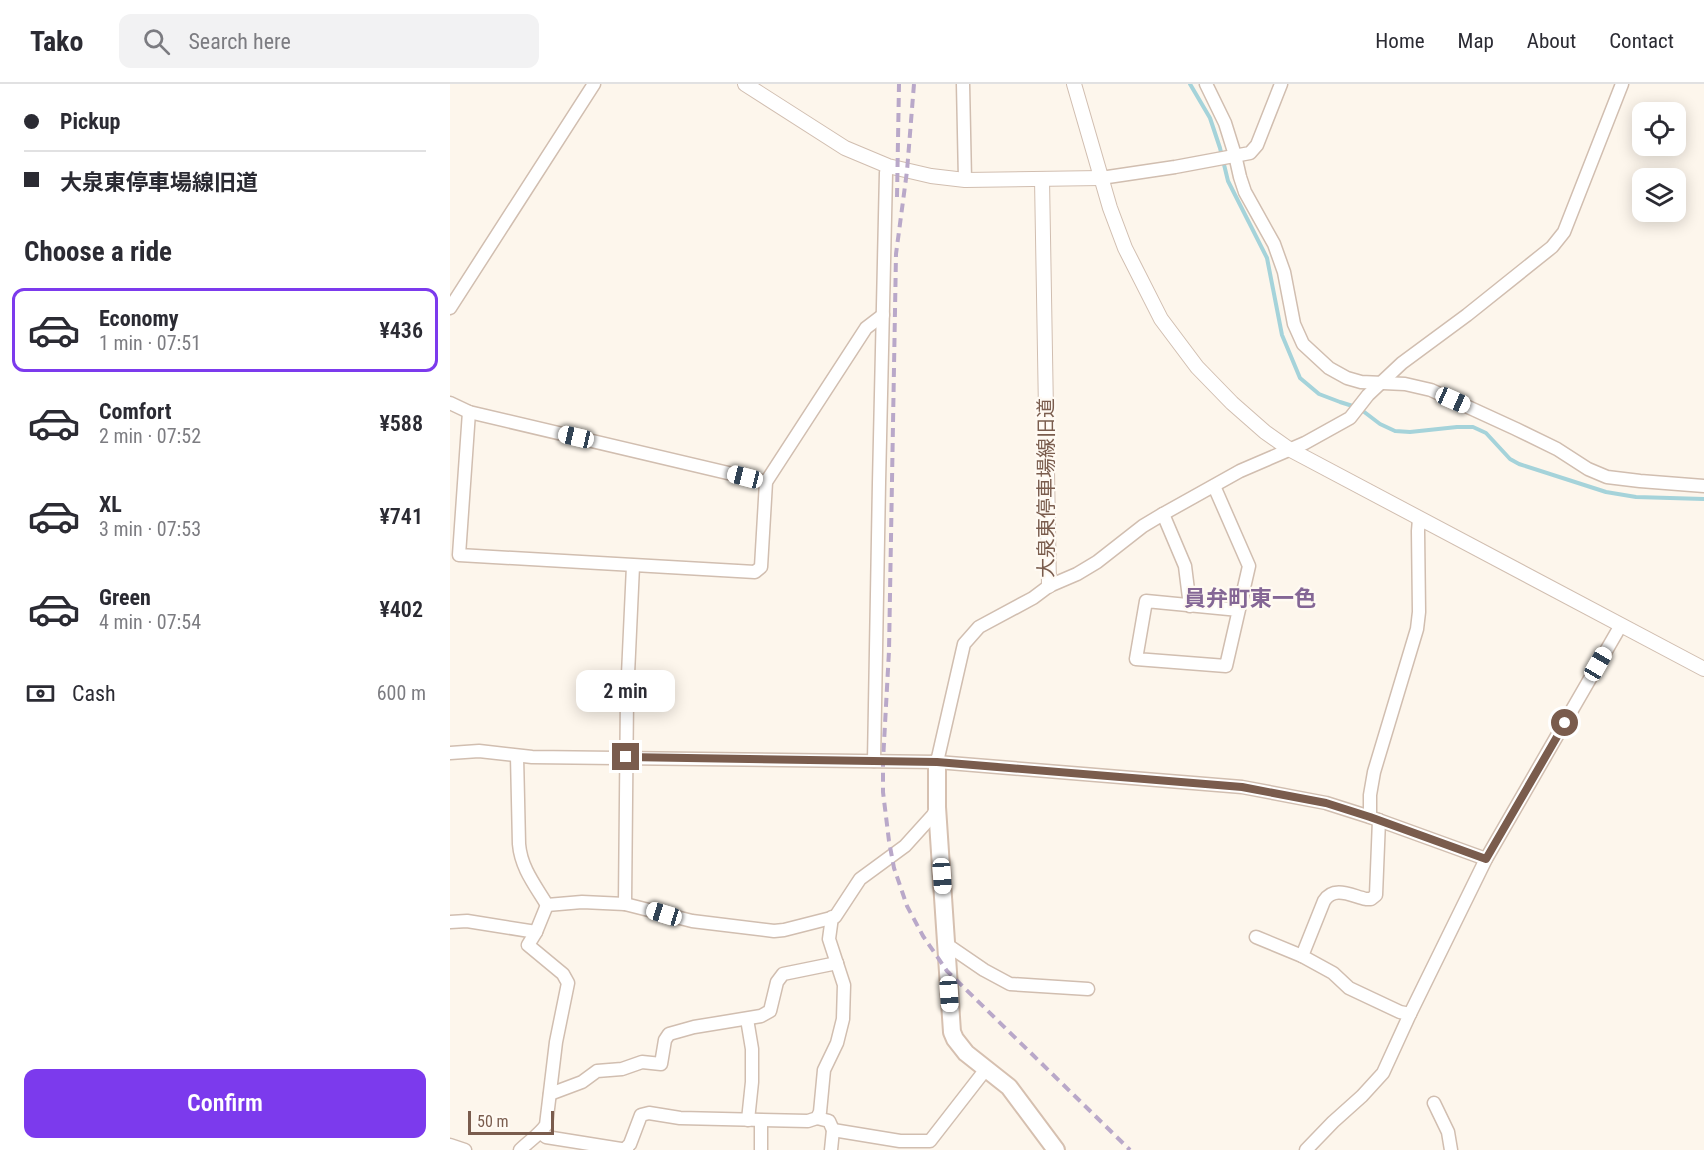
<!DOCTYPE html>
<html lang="en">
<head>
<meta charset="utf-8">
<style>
  :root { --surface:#fff; --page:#f2f2f3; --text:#2b2b33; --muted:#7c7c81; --line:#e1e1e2; --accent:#7c3aed }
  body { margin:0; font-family:"Roboto Condensed","Noto Sans JP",sans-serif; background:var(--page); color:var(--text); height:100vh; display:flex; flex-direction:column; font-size:22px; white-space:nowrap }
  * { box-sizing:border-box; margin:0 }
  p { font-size:20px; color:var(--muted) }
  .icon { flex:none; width:33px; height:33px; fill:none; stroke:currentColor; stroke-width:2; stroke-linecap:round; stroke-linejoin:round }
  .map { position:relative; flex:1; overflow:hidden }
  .panel { display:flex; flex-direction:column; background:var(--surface); width:450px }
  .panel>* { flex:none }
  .guide { display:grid; align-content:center; height:132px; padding:0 24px; background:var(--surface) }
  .tools { position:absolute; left:1182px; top:18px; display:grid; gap:12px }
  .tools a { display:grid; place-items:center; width:54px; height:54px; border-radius:12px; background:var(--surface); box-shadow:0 3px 15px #0003; font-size:30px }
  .scale { position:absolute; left:18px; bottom:15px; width:86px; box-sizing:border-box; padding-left:6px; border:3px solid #7a5c4d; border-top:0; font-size:16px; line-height:21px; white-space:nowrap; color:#7a5c4d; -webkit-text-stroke:4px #fffaf3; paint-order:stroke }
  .end { position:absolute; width:27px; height:27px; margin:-14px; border:8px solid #7a5c4d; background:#fff; box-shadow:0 0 0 3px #fff }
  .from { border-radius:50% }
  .bubble { position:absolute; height:42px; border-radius:12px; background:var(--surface); box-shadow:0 3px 15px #0003; font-size:20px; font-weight:600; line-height:42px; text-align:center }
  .car { position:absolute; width:18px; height:36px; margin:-18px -9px; border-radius:8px; box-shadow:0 0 4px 2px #0007; background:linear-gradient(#fff 24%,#345 0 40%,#fff 0 76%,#345 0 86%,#fff 0) }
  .guide b { display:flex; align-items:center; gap:21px; height:57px; font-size:22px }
  .guide b+b { border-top:2px solid var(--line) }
  .guide i { width:15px; height:15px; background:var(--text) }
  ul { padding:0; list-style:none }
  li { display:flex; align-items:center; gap:18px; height:84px; margin:0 12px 9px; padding:0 12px; border:3px solid transparent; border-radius:12px }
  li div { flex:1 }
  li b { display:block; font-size:22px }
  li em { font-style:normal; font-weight:600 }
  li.selected { border-color:var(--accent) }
  li>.icon { width:54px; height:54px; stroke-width:1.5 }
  h2 { padding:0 24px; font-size:27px; line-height:72px }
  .pay { display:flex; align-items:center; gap:15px; height:66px; padding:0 24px; font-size:22px }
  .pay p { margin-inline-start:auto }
  .primary-button { display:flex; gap:12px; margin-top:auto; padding:12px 24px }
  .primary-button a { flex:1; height:69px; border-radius:12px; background:var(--accent); color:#fff; font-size:24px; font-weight:600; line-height:69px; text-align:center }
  header { display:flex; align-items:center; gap:36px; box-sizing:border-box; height:84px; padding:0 30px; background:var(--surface); border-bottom:2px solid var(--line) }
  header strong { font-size:28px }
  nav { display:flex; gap:33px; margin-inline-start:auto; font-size:21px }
  .search { width:420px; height:54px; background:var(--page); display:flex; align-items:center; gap:15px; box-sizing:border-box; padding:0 21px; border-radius:12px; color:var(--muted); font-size:22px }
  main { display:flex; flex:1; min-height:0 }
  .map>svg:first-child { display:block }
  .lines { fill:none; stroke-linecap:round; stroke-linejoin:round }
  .stream { stroke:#a5d3da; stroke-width:4 }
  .minor-casing { stroke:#d1beb0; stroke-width:15 }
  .tertiary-casing { stroke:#d1beb0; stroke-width:16 }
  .secondary-casing { stroke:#d6c0b0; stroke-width:20 }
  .minor { stroke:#fff; stroke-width:12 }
  .tertiary { stroke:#fff; stroke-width:14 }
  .secondary { stroke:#fff; stroke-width:16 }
  .rail { stroke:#b9a8c9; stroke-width:4; stroke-dasharray:9 6; stroke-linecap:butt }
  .route { stroke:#7a5c4d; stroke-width:8 }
  .labels { text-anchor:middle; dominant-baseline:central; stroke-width:4.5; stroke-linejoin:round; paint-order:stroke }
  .street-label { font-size:20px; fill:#7a5c4d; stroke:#fffaf3 }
  .quarter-label { font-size:22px; font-weight:bold; fill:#846695; stroke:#fffaf3 }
</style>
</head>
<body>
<header>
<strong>Tako</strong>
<div class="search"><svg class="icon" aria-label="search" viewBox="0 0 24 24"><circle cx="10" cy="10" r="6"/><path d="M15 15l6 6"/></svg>Search here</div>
<nav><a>Home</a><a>Map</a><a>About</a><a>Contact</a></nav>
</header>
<main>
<section class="panel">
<div class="guide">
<b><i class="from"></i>Pickup</b>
<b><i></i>大泉東停車場線旧道</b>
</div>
<h2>Choose a ride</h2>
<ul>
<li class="selected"><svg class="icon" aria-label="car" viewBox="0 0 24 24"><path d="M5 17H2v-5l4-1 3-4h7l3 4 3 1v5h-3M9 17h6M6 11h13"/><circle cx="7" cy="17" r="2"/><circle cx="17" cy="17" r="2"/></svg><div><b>Economy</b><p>1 min · 07:51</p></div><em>¥436</em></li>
<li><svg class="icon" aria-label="car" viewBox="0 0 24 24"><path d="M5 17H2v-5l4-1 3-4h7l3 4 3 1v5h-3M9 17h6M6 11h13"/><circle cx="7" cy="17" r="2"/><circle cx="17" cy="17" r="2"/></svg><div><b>Comfort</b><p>2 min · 07:52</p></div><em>¥588</em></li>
<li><svg class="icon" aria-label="car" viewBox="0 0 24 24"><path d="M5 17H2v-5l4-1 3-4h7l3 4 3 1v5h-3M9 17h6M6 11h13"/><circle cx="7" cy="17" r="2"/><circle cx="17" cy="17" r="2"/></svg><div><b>XL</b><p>3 min · 07:53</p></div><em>¥741</em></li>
<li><svg class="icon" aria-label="car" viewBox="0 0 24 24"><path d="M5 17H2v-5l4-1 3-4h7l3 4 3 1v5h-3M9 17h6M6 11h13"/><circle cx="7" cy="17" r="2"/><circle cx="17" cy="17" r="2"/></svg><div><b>Green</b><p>4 min · 07:54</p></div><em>¥402</em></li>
</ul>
<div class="pay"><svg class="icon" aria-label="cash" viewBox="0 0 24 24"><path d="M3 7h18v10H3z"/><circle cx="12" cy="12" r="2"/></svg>Cash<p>600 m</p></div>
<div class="primary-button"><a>Confirm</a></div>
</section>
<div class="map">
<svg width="1254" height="1066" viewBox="0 0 1254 1066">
  <rect width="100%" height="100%" fill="#fdf6ec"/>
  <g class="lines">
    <polyline class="stream" points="740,0 760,34 770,64 778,97 817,174 832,251 850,294 869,310 890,318 909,324 930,340 945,347 960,348 1007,343 1023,343 1036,349 1060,375 1069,380 1156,408 1186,413 1254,415"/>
    <defs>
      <g id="minor">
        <polyline points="513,0 515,96"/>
        <polyline points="756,0 775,39 785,71 790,93 795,108 824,160 834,188 844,240 853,260 879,284 897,294 911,298 955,300 981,306 1066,345 1107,365 1138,385 1157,393 1190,397 1254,402"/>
        <polyline points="651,94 725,83 800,69 807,61 831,0"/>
        <polyline points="0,224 144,0"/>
        <polyline points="0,319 19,328 316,398"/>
        <polyline points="19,328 9,471 305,488 311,483 316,398 416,244 433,231"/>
        <polyline points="764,402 799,482 776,582 686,575 696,517 789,526"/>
        <polyline points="713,430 735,482 740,522"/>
        <polyline points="0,669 29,667 82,673 487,678 792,703 876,719 920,733 1036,775"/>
        <path d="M 67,672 L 69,760 C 71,784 85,801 97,821"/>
        <polyline points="424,677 429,399 436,89 438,82"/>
        <polyline points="487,678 514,560 529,543 583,514 599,502 627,490 647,478 693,442 713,430 790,387 855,359 900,334 918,311 952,279 1017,231 1102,163 1114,148 1172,0"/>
        <polyline points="920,733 920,711 924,688 967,545 969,528 968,447 969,435"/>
        <path d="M 929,736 L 926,811 L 921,815 L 916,815 C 902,812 884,801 874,817 L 852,872 L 883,889 L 899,904 L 950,928 L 960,930"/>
        <polyline points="175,820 177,612 183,482"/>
        <polyline points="97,821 132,818 175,820 242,837 324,847 334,846 385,833 410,795 455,762 483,731 487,723"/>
        <polyline points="0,838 17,837 86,848"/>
        <polyline points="806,853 852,872"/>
        <polyline points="496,860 534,886 560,900 638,905"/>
        <polyline points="297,935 302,965 302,998 298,1036"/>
        <polyline points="100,1010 132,998 147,987 172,985 192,978 211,980 215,956 219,950 244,943 311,932 320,927 327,898 333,890 387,879"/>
        <polyline points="984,1019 998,1048 1001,1066"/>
        <polyline points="367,1034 379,1037 383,1046 381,1066"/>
        <polyline points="383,1046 450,1057 480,1057 536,985"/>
        <polyline points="91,1049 96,1053 177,1066"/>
        <polyline points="0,1061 15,1066"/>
        <polyline points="175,1065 180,1060 191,1031 199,1029 230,1034 358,1037 367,1034 370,1028 374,986 387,959 393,935 394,901 379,855 382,833"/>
        <path d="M 70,1066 C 79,1057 89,1051 96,1041 L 106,958 L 118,899 L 113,890 L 78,861 L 86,848 L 97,821"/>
        <polyline points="311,1066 311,1037"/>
        <polyline points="856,1066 883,1038 912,1012 933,989 960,930 1036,775 1171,541"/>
      </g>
      <g id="tertiary">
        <polyline points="295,0 395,64 438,82 481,92 515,96 651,94"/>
        <polyline points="624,0 660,124 675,164 711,235 747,283 782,319 815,348 839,365 1254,585"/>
        <polyline points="592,95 599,502"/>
      </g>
      <polyline id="secondary" points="487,678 487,723 502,948 505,955 516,969 559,1003 606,1066"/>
    </defs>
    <use href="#minor" class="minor-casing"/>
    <use href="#tertiary" class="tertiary-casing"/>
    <use href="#secondary" class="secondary-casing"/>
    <use href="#minor" class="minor"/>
    <use href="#tertiary" class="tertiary"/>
    <use href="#secondary" class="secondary"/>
    <g class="rail">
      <polyline points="464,0 457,87 446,170 439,567 433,677 433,708 439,757 444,784 457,822 473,852 497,887 680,1066"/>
      <polyline points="447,113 449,0"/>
    </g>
  </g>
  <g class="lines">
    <polyline class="route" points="176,673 487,678 792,703 876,719 920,733 1036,775 1115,639"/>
  </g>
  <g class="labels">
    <g class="street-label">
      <text transform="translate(596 404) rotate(-90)">大泉東停車場線旧道</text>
    </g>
    <g class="quarter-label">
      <text x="800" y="514">員弁町東一色</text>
    </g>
  </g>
</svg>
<div class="tools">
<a><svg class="icon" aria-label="locate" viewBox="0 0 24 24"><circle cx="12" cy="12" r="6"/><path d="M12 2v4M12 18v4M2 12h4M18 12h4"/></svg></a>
<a><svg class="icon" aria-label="layers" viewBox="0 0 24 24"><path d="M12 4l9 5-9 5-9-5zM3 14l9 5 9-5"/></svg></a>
</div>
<div class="scale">50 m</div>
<i class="end from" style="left:1115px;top:639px"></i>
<i class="end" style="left:176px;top:673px"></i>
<div class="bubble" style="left:126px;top:586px;width:99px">2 min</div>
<i class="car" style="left:1003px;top:316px;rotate:114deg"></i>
<i class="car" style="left:126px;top:353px;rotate:283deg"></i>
<i class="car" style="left:295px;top:393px;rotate:284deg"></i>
<i class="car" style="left:1148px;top:580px;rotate:30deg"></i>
<i class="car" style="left:492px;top:792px;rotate:176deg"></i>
<i class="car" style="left:214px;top:830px;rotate:287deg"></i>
<i class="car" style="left:499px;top:910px;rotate:176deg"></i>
</div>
</main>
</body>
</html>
